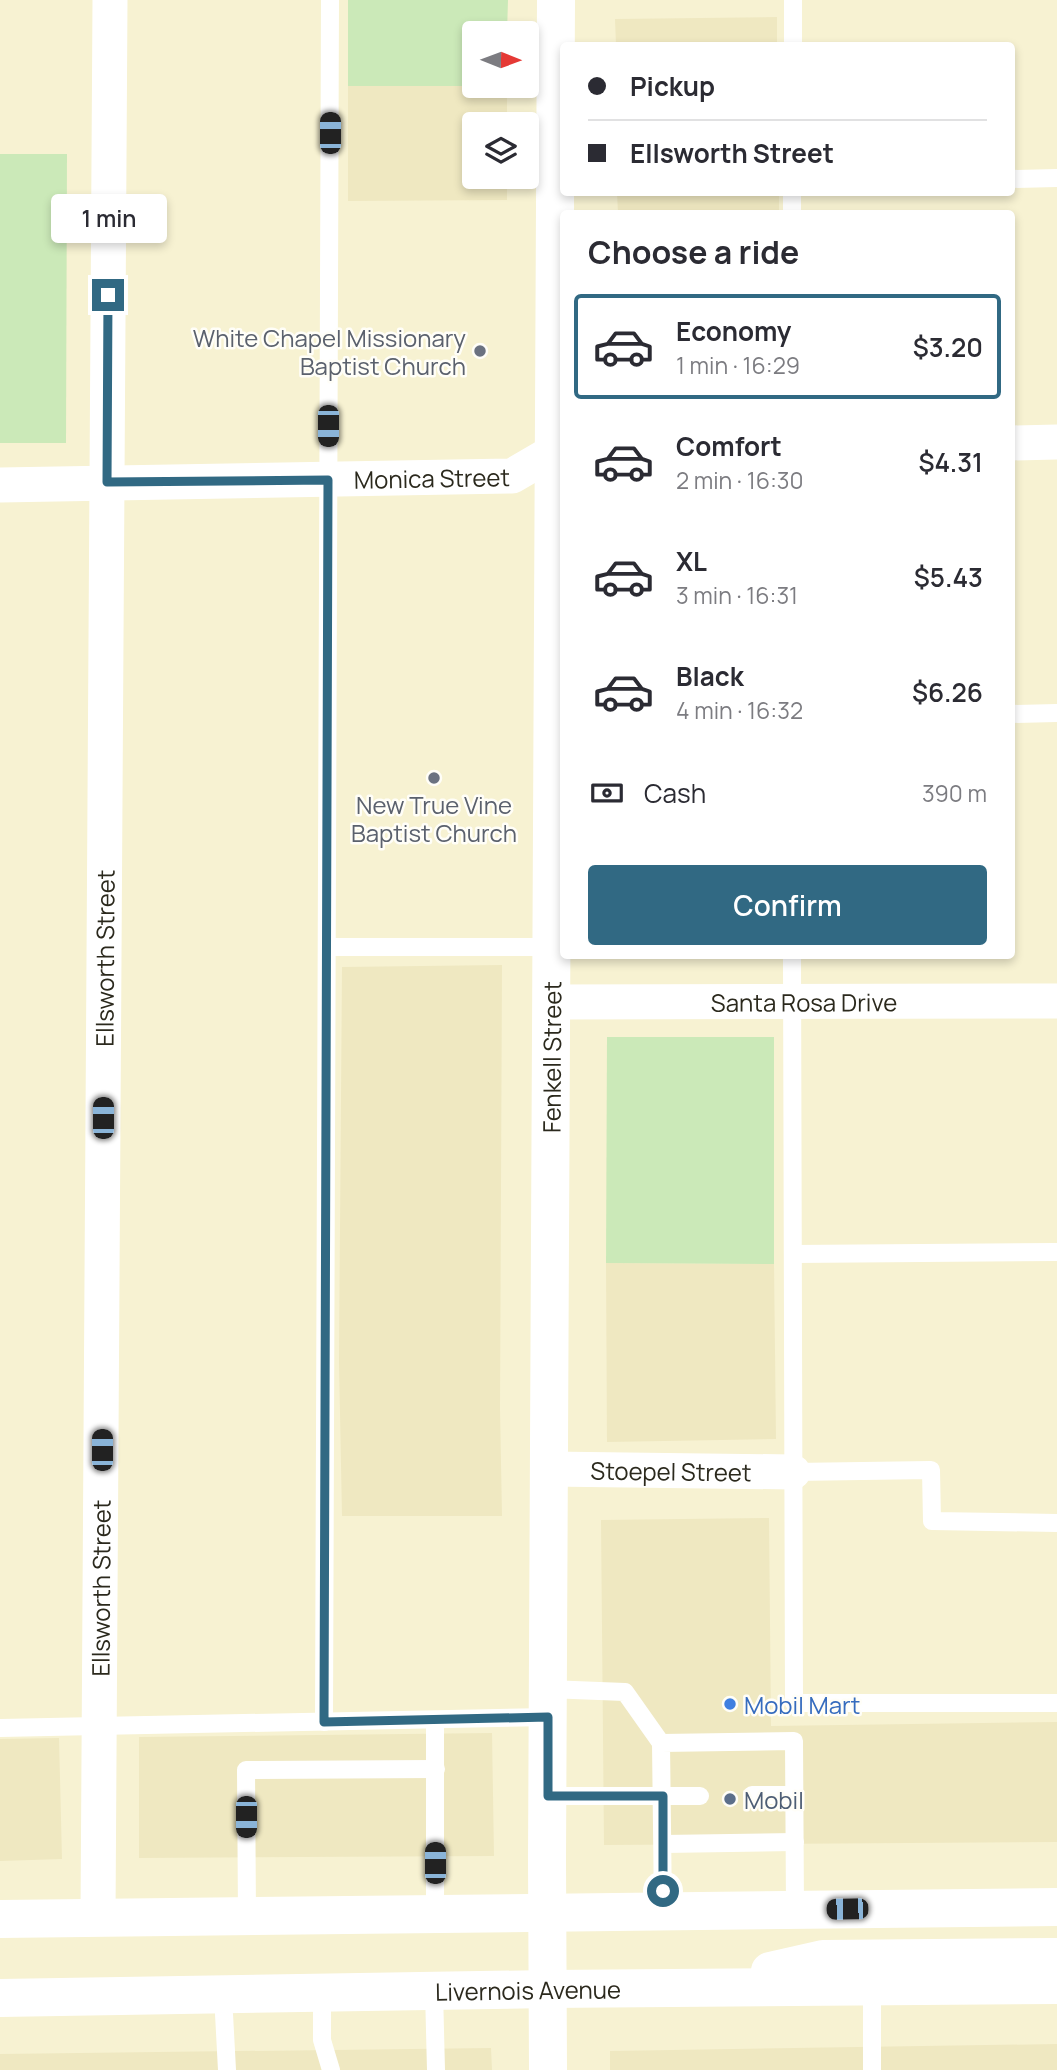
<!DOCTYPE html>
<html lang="en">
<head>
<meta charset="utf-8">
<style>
  :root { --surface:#fff; --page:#f2f2f3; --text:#2b2b33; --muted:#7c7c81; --line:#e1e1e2; --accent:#316983 }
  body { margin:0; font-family:Manrope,sans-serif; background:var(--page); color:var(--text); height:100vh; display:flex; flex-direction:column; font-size:26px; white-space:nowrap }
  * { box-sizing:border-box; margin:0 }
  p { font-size:23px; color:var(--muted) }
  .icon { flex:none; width:38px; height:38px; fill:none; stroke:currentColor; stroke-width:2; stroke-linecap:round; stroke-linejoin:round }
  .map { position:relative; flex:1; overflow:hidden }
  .drawer { position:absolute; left:560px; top:210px; width:455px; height:749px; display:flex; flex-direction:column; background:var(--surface); border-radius:7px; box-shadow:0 4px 10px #0003 }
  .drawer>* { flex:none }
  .guide { position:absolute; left:560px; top:42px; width:455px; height:154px; border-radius:7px; box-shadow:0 4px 10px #0003; display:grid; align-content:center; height:154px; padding:0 28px; background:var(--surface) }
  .needle { width:46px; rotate:91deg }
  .controls { position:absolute; left:462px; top:21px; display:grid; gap:14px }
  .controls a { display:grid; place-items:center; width:77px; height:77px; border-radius:7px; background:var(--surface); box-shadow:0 4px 10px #0003; font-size:35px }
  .end { position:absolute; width:32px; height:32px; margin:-16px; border:9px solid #316983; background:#fff; box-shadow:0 0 0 4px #fff }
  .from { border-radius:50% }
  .bubble { position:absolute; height:49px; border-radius:7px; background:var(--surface); box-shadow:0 4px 10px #0003; font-size:23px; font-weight:600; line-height:49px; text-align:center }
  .car { position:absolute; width:21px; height:42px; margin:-21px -10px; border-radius:9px; box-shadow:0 0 5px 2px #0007; background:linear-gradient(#222 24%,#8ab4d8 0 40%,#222 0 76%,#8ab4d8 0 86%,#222 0) }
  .guide b { display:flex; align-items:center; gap:24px; height:66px; font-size:26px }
  .guide b+b { border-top:2px solid var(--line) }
  .guide i { width:18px; height:18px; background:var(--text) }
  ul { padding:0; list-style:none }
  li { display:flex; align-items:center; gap:21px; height:105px; margin:0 14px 10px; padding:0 14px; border:4px solid transparent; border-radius:7px }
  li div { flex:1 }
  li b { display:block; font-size:26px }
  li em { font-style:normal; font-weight:600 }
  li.active { border-color:var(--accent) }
  li>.icon { width:63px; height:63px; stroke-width:1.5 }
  h2 { padding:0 28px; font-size:32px; line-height:84px }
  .pay { display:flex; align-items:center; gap:18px; height:77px; padding:0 28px; font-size:26px }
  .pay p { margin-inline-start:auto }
  .cta { display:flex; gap:14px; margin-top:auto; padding:14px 28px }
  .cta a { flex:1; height:80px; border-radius:7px; background:var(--accent); color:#fff; font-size:28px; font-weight:600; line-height:80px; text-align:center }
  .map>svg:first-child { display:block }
  .built { fill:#efe8c1 }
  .green { fill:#cbe9b8 }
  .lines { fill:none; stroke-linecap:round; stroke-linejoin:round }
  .lane { stroke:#fff; stroke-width:18 }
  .street { stroke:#fff; stroke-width:35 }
  .secondary { stroke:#fff; stroke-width:38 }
  .route { stroke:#316983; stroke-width:9 }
  .worship-dot { fill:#6b7280; stroke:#fffef8; stroke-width:2.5 }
  .shop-dot { fill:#3f7fe0; stroke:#fffef8; stroke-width:2.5 }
  .service-dot { fill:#5c6f8a; stroke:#fffef8; stroke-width:2.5 }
  .labels { text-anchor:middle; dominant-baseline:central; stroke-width:5; stroke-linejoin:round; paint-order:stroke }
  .worship-label { font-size:24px; fill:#5b616d; stroke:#fffef8; text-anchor:end }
  .street-label { font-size:24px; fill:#2b291d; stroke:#fffef8 }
  .shop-label { font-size:24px; fill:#366cbe; stroke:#fffef8; text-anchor:start }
  .service-label { font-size:24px; fill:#4e5e75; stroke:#fffef8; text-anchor:start }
</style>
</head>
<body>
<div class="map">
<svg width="1057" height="2070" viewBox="0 0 1057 2070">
  <rect width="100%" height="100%" fill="#f7f2d2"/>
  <g class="built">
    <polygon points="777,17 777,45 616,45 615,19"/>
    <polygon points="348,86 507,86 507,124 474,124 474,177 507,177 507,200 348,201"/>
    <polygon points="617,193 779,193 779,213 618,213"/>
    <polygon points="502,965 500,1409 502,1516 342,1516 339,1362 342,967"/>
    <polygon points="606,1263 774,1264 776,1439 607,1442"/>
    <polygon points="769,1518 771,1726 1057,1722 1057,1842 604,1845 601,1520"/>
    <polygon points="492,1733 494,1856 139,1858 139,1737"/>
    <polygon points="59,1738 62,1859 0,1861 0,1739"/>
    <polygon points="1057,2044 1057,2070 610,2070 610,2051"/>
    <polygon points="491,2048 492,2070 0,2070 0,2054"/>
  </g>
  <g class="green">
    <polygon points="348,0 508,0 507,33 474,33 474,86 507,86 348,86"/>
    <polygon points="0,154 67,154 66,443 0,443"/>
    <polygon points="607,1037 774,1037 774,1264 606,1263"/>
  </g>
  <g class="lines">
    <g class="lane">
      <polyline points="793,46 793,0"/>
      <polyline points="1012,179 1057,178"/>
      <polyline points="792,214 792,192"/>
      <polyline points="1012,714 1057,713"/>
      <polyline points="327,947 552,947"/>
      <polyline points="792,956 794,1703 1057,1703"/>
      <polyline points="793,1254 1057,1252"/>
      <polyline points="793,1472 931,1470 932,1521 1057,1523"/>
      <polyline points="548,1689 625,1692 661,1743"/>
      <polyline points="435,1720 435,1913"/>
      <polyline points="324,1722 330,0"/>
      <polyline points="0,1728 548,1717"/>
      <polyline points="752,1795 794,1795"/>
      <polyline points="548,1796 700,1796"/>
      <polyline points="663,1844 795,1842"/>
      <polyline points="663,1911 661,1743 794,1741 795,1909"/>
      <polyline points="247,1915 246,1770 436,1769"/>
      <polyline points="872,1987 872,2070"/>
      <polyline points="434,1991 436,2070"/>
      <polyline points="322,1994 322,2040 331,2070"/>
      <polyline points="223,1995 227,2070"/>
    </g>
    <g class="street">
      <polyline points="1012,443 1057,442"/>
      <path id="s1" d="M 0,485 L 512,476 L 555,451 L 564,449"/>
      <path id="s2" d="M 552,1002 L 1057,1001"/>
      <path id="s3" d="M 549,1469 L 793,1472"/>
      <path id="s4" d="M 98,1917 L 110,0"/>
    </g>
    <g class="secondary">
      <polyline points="0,1919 1057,1907"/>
      <polyline points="770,1971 823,1959 1057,1957"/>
      <path id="s5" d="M 0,1998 L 548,1989 L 1057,1985"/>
      <path id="s6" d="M 548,2070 L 547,1860 L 556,0"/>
    </g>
  </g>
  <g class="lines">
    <polyline class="route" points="108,295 107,482 328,480 324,1722 548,1717 548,1796 663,1796 663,1891"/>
  </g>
  <g class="worship-dot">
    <circle cx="480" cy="351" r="7"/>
    <circle cx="434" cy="778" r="7"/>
  </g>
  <circle class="shop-dot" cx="730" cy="1704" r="7"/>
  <circle class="service-dot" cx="730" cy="1799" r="7"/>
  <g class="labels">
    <g class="worship-label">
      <text x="466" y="337">White Chapel Missionary<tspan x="466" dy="28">Baptist Church</tspan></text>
      <text x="434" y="804" text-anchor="middle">New True Vine<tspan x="434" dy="28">Baptist Church</tspan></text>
    </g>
    <g class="street-label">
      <text stroke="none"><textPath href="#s1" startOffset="432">Monica Street</textPath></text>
      <text stroke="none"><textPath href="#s4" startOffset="959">Ellsworth Street</textPath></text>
      <text stroke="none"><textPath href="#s2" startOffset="252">Santa Rosa Drive</textPath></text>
      <text stroke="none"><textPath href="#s6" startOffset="1013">Fenkell Street</textPath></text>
      <text stroke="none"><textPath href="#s3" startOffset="122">Stoepel Street</textPath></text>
      <text stroke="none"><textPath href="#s4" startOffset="329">Ellsworth Street</textPath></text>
      <text stroke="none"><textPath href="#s5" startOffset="528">Livernois Avenue</textPath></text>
    </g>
    <g class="shop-label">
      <text x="744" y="1704">Mobil Mart</text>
    </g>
    <g class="service-label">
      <text x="744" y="1799">Mobil</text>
    </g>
  </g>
</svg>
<div class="controls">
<a><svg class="needle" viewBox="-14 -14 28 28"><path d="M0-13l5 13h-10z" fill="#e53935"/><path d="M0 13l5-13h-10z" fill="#7c7c81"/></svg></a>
<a><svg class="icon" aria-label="layers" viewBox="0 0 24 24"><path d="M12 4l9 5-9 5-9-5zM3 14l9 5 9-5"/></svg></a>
</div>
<i class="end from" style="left:663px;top:1891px"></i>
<i class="end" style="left:108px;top:295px"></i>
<div class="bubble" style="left:51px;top:194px;width:116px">1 min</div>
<i class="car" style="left:330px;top:133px;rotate:0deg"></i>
<i class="car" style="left:328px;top:426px;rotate:180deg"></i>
<i class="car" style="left:103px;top:1118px;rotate:0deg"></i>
<i class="car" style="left:102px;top:1450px;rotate:0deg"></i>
<i class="car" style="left:246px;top:1817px;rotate:180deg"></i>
<i class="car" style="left:435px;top:1863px;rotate:0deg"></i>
<i class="car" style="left:847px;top:1909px;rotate:269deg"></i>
<div class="guide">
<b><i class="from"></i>Pickup</b>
<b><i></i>Ellsworth Street</b>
</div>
<section class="drawer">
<h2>Choose a ride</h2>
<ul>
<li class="active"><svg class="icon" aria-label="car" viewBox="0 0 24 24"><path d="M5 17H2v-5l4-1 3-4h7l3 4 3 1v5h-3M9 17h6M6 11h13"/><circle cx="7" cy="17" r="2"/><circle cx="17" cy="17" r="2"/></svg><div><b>Economy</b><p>1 min · 16:29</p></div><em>$3.20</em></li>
<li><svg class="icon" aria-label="car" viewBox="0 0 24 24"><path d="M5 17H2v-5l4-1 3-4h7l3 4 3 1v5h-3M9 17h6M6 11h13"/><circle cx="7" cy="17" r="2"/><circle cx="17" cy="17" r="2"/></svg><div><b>Comfort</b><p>2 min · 16:30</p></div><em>$4.31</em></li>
<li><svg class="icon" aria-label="car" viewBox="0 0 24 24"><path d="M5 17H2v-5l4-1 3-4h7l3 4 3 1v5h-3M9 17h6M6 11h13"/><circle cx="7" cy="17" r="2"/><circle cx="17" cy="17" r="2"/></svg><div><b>XL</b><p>3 min · 16:31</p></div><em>$5.43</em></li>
<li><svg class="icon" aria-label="car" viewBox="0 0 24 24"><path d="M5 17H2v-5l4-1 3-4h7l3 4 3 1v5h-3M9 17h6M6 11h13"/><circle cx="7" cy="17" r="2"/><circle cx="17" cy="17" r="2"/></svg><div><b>Black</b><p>4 min · 16:32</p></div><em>$6.26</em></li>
</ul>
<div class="pay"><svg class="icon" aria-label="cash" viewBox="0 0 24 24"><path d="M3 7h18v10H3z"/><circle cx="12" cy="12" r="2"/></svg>Cash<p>390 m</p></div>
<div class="cta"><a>Confirm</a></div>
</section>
</div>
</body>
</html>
